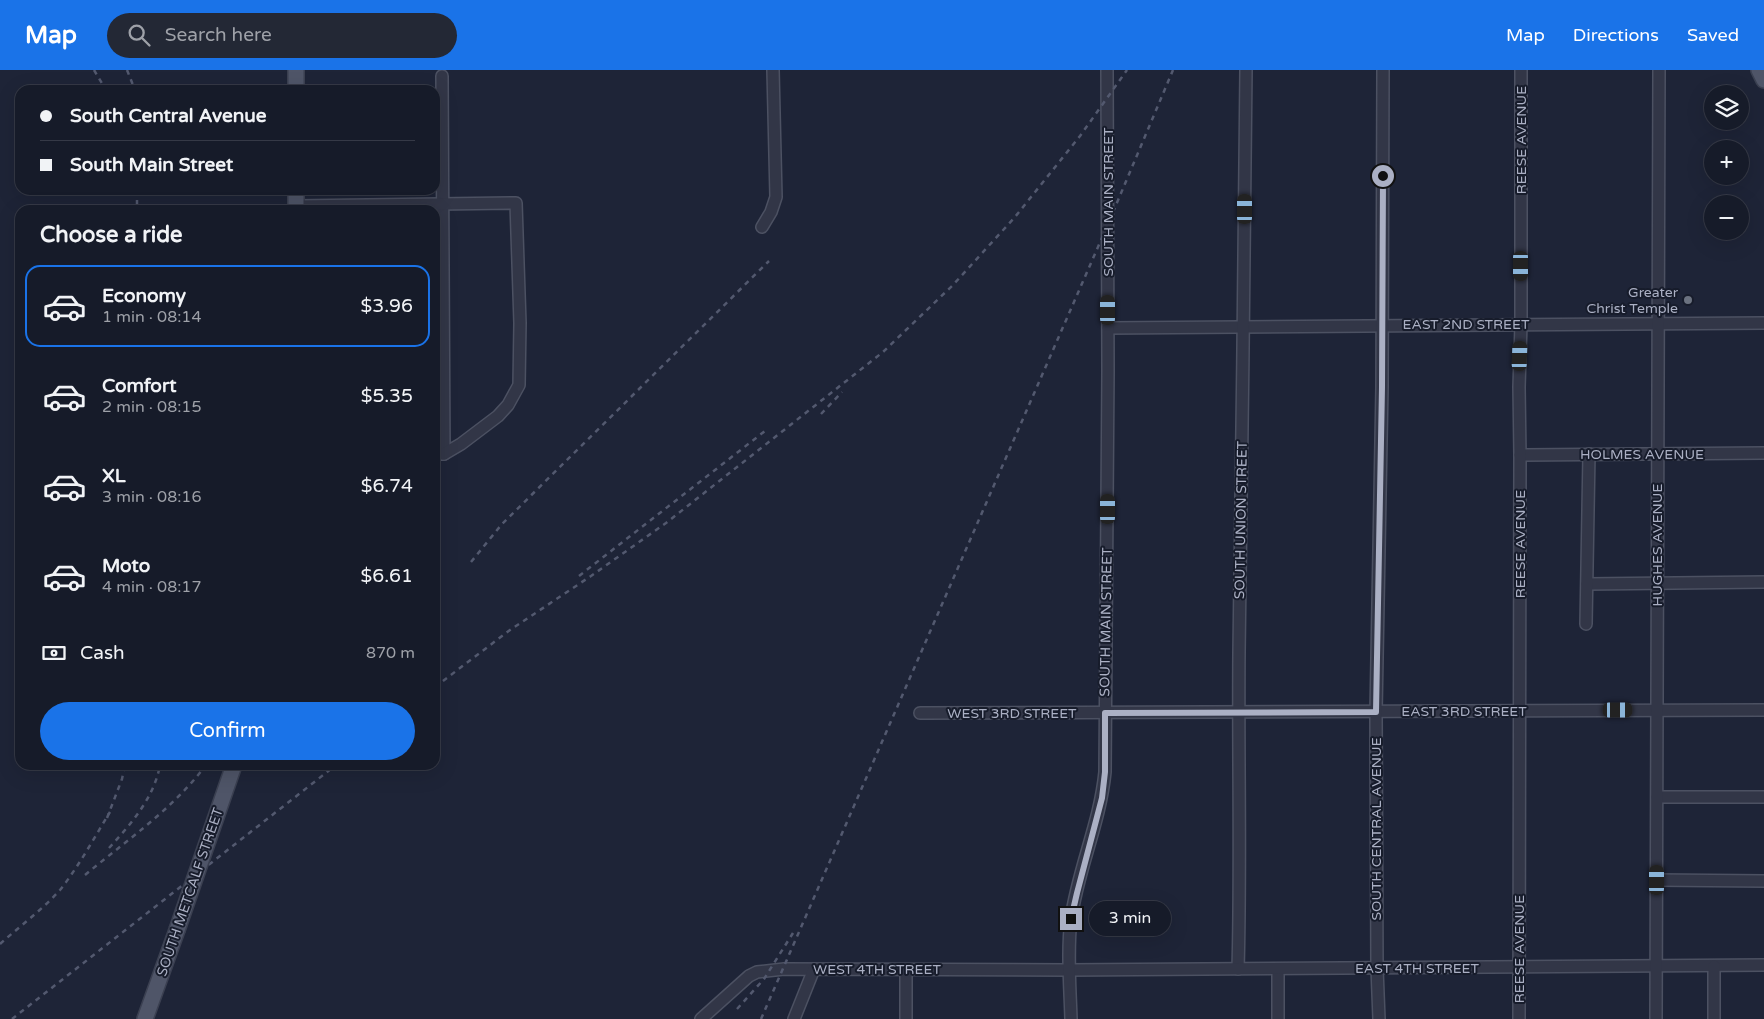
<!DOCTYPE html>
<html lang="en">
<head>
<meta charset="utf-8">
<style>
  :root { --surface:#161b29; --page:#232835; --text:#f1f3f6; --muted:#9ea1a8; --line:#353946; --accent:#1a73e8 }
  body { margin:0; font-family:"Varela Round",sans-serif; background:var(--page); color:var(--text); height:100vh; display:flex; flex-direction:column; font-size:19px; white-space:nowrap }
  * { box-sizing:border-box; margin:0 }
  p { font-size:16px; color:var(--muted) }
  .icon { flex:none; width:28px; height:28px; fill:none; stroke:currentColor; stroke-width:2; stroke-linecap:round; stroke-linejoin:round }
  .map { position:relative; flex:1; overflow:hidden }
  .details { position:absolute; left:15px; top:135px; width:425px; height:565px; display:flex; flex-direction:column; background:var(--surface); border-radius:15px; box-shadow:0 5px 20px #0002,0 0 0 1px var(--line) }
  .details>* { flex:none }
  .hud { position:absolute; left:15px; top:15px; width:425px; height:110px; border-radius:15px; box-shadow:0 5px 20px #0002,0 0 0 1px var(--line); display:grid; align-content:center; height:110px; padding:0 25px; background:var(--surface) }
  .controls { position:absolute; left:1704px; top:15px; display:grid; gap:10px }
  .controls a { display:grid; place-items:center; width:45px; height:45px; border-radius:50%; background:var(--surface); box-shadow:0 5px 20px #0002,0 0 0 1px var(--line); font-size:25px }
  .end { position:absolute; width:22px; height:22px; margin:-11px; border:6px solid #abb0c4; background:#111; box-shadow:0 0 0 2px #111 }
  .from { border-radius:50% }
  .bubble { position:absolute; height:35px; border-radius:18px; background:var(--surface); box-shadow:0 5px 20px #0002,0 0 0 1px var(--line); font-size:16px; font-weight:600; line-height:35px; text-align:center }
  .car { position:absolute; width:15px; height:30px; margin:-15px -8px; border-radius:6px; box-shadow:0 0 4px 1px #0007; background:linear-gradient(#222 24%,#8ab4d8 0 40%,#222 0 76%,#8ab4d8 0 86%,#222 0) }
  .hud b { display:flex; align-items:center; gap:18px; height:48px; font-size:19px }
  .hud b+b { border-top:1px solid var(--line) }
  .hud i { width:12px; height:12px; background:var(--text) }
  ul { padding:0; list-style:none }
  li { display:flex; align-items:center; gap:15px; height:82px; margin:0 10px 8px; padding:0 15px; border:2px solid transparent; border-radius:15px }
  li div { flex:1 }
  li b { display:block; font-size:19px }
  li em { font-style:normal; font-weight:600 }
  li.selected { border-color:var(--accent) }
  li>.icon { width:45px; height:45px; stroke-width:1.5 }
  h2 { padding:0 25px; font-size:22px; line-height:60px }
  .pay { display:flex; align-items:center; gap:12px; height:55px; padding:0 25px; font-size:19px }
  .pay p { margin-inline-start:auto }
  .button { display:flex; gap:10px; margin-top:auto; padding:10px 25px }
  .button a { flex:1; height:58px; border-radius:30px; background:var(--accent); color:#fff; font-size:20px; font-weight:600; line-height:58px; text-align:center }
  header { display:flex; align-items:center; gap:30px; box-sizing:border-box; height:70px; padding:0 25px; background:var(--accent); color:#fff }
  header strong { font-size:24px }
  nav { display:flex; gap:28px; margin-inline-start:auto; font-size:18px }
  .search { width:350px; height:45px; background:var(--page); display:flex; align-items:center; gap:12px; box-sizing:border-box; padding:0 18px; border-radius:28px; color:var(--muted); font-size:19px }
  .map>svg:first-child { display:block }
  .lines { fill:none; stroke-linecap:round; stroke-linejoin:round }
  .minor-casing { stroke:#4c5162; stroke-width:14 }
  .major-casing { stroke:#3b4051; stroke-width:18 }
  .minor { stroke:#323647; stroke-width:11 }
  .major { stroke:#4f5568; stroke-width:15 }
  .rail { stroke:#53596f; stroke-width:2.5; stroke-dasharray:5 5; stroke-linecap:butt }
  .major-bridge-casing { stroke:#3b4051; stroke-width:18; stroke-linecap:butt }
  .major-bridge { stroke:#4f5568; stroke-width:15 }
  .route { stroke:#abb0c4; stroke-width:6 }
  .worship-dot { fill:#6b7280; stroke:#171c2b; stroke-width:2 }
  .labels { text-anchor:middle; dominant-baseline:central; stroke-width:4; stroke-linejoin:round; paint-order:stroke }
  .street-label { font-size:14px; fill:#abb0c4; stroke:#171c2b }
  .poi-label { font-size:14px; fill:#abb0c4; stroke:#171c2b; text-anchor:end }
</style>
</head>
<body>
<header>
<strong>Map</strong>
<div class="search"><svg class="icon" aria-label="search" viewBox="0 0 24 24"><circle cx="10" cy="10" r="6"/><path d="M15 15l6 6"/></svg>Search here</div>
<nav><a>Map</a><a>Directions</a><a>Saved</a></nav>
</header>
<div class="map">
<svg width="1764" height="949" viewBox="0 0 1764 949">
  <rect width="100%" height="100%" fill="#1e2437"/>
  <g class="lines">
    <defs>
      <g id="minor">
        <polyline points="442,6 444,384"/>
        <polyline points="296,136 516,133 520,253 519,315 508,335 498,346 461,374 444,384 435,384"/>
        <polyline points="762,157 771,142 776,127 773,0"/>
        <polyline points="1108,258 1764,253"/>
        <polyline points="1520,385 1764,383"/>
        <polyline points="1587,514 1764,512"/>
        <polyline points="1586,554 1589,384"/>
        <polyline points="920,643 1764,640"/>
        <polyline points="1657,727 1764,727"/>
        <polyline points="1657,810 1764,811"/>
        <path d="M 1238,899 C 1241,794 1238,688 1239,583 C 1241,389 1245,194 1246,0"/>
        <polyline points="1278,899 1278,949"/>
        <polyline points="701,949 749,906 757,902 784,899 1069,900 1764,895"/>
        <polyline points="794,949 814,899"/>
        <polyline points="906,949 906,900"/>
        <path d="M 1071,949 C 1070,916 1067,881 1071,849 C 1078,799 1100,753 1105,702 L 1108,301 L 1107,0"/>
        <polyline points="1379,949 1377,898 1376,642 1382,317 1383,0"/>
        <polyline points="1519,949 1520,385 1519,317 1521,254 1521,0"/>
        <polyline points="1656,949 1659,0"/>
        <polyline points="1714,949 1714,896"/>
      </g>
      <g id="major">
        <polyline points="296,0 296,20"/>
        <polyline points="1759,0 1764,10"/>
        <polyline points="296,120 296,140"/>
        <polyline points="145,949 177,860"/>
      </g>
    </defs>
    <use href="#minor" class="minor-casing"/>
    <use href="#major" class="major-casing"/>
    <use href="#minor" class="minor"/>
    <use href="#major" class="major"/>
    <g class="rail">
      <polyline points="94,0 106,20"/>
      <polyline points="127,0 135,20"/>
      <polyline points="137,120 137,134"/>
      <polyline points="821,344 842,322"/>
      <polyline points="471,492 502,454 769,191"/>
      <polyline points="579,506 765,361"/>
      <polyline points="435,617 510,560 591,506 666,453 883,282 953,215 1015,147 1080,66 1127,0"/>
      <polyline points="107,748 122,709 125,695"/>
      <path d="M 109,778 C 131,754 154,728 160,695"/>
      <path d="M 85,805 C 127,770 173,739 206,695"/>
      <path d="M 0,874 C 20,856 42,840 60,820 C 79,796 94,768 110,742"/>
      <polyline points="737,939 764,909 793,863"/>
      <polyline points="12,949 336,695"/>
      <polyline points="761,949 1108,154 1173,0"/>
    </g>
    <defs>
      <polyline id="major-bridge" points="177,860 234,695"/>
    </defs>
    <use href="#major-bridge" class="major-bridge-casing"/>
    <use href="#major-bridge" class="major-bridge"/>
  </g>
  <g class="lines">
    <polyline class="route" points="1071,849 1077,823 1102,728 1105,702 1105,643 1376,642 1382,317 1383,106"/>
  </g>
  <circle class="worship-dot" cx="1688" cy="230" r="5"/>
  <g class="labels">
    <g class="street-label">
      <text transform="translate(1521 70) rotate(-90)">REESE AVENUE</text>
      <text transform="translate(1108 132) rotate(-90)">SOUTH MAIN STREET</text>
      <text x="1466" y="254">EAST 2ND STREET</text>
      <text x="1642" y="384">HOLMES AVENUE</text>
      <text transform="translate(1241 450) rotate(-89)">SOUTH UNION STREET</text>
      <text transform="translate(1520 474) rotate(-90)">REESE AVENUE</text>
      <text transform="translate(1657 475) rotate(-90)">HUGHES AVENUE</text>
      <text transform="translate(1106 552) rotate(-89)">SOUTH MAIN STREET</text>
      <text x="1464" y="641">EAST 3RD STREET</text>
      <text x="1012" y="643">WEST 3RD STREET</text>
      <text transform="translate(1376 759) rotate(-90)">SOUTH CENTRAL AVENUE</text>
      <text transform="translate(190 822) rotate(-71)">SOUTH METCALF STREET</text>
      <text transform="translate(1519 879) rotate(-90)">REESE AVENUE</text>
      <text x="1417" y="898">EAST 4TH STREET</text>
      <text x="877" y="899">WEST 4TH STREET</text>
    </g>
    <g class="poi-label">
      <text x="1678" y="222">Greater<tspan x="1678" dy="16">Christ Temple</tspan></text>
    </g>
  </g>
</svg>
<div class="controls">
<a><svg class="icon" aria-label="layers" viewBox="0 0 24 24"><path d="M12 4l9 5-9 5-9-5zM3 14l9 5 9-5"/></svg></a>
<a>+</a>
<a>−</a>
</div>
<i class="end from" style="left:1383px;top:106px"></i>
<i class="end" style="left:1071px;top:849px"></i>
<div class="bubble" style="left:1089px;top:831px;width:82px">3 min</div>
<i class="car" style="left:1245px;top:139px;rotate:0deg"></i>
<i class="car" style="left:1521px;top:196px;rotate:180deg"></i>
<i class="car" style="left:1108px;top:240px;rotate:0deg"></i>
<i class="car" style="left:1520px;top:286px;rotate:2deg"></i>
<i class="car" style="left:1108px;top:439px;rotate:0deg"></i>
<i class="car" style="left:1618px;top:640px;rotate:90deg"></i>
<i class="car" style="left:1657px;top:810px;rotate:0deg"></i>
<div class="hud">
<b><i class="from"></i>South Central Avenue</b>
<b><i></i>South Main Street</b>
</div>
<section class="details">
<h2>Choose a ride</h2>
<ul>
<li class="selected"><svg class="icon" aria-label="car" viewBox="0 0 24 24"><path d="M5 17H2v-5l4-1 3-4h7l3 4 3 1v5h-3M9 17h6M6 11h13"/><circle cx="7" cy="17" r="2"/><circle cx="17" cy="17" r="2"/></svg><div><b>Economy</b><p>1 min · 08:14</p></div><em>$3.96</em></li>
<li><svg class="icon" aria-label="car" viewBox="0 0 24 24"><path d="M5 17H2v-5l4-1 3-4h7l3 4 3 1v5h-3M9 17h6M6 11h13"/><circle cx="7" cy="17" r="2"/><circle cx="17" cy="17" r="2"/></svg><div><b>Comfort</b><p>2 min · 08:15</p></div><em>$5.35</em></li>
<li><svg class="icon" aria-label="car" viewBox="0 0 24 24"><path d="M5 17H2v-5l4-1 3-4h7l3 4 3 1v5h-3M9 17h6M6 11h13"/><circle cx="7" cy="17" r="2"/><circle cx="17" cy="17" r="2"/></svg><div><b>XL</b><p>3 min · 08:16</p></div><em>$6.74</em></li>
<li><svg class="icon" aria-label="car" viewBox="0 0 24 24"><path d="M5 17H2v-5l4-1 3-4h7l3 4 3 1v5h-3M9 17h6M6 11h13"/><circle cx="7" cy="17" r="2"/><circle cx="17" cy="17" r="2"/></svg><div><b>Moto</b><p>4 min · 08:17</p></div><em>$6.61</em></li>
</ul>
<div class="pay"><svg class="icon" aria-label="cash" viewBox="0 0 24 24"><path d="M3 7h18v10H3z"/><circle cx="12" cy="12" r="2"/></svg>Cash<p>870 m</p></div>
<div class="button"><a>Confirm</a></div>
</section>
</div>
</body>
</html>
